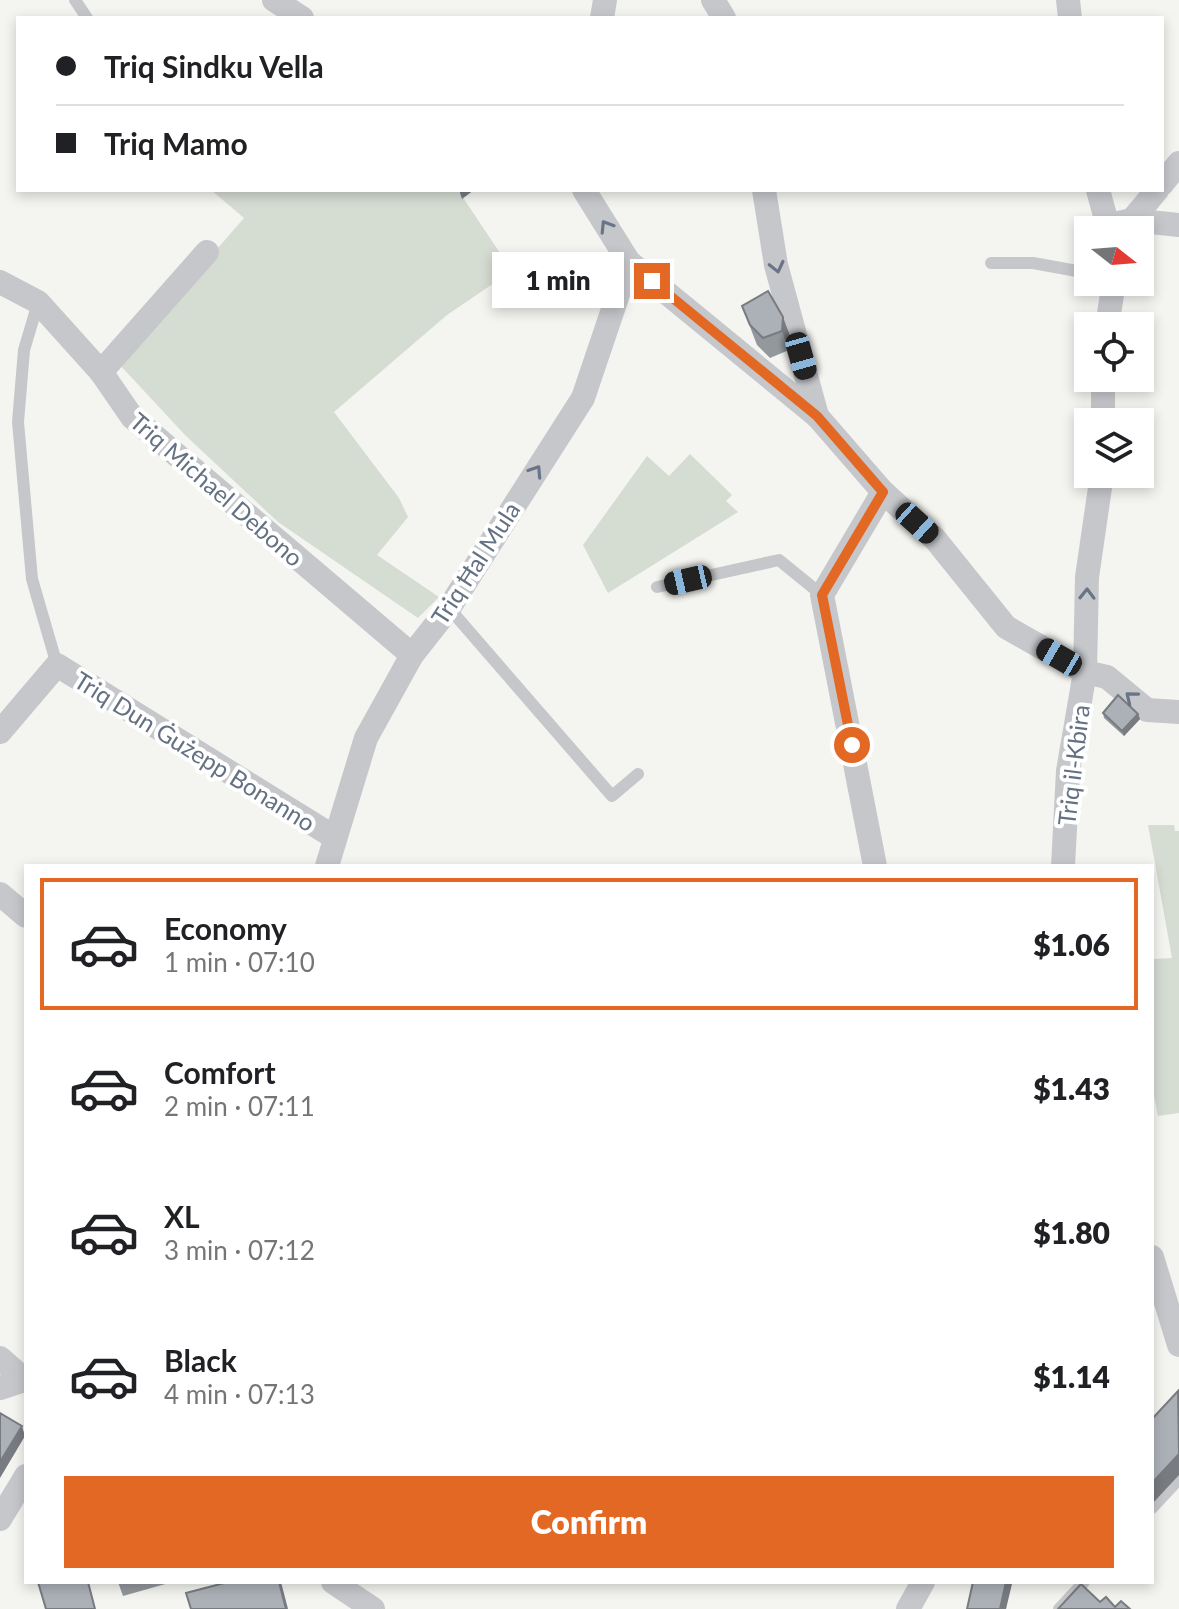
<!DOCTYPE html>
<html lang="en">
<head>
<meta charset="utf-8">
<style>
  :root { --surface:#fff; --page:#f2f2f2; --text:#202124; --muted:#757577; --line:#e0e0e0; --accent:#e26824 }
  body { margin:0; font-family:Lato,sans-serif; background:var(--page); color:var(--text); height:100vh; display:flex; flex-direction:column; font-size:30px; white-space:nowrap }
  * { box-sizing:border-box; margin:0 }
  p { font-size:26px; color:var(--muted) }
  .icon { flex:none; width:44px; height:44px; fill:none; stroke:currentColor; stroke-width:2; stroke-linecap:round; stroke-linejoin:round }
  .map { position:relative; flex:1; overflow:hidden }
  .details { position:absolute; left:24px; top:864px; width:1130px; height:720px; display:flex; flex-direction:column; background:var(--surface); border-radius:0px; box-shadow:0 4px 12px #0003 }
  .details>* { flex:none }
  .guide { position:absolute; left:16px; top:16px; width:1148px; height:176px; border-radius:0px; box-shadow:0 4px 12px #0003; display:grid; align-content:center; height:176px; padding:0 40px; background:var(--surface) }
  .needle { width:52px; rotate:107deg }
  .controls { position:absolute; left:1074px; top:216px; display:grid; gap:16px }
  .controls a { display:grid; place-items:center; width:80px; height:80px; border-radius:0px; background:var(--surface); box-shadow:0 4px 12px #0003; font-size:40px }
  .end { position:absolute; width:36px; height:36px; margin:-18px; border:10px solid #e26824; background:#fff; box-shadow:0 0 0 4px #fff }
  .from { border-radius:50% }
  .bubble { position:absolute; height:56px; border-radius:0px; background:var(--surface); box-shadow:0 4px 12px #0003; font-size:26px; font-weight:800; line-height:56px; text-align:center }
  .car { position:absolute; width:24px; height:48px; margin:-24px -12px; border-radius:10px; box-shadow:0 0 6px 2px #0007; background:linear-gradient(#222 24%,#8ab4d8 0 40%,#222 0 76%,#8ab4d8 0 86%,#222 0) }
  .guide b { display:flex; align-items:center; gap:28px; height:76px; font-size:30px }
  .guide b+b { border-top:2px solid var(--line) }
  .guide i { width:20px; height:20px; background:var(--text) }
  ul { padding:14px 0 0; list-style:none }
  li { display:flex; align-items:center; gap:24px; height:132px; margin:0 16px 12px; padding:0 24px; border:4px solid transparent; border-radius:0px }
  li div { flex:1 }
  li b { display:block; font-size:30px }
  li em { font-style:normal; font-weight:800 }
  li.current { border-color:var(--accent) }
  li>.icon { width:72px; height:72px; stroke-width:1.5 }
  .primary-button { display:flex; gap:16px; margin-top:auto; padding:16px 40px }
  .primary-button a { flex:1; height:92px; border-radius:0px; background:var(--accent); color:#fff; font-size:32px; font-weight:800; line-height:92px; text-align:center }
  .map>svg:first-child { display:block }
  .green { fill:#d5dcd2 }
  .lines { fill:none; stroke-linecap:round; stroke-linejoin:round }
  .lane { stroke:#c5c7cb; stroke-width:12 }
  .street { stroke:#c5c7cb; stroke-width:24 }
  .wall { fill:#93989d }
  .shaded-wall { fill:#787c80 }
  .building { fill:#abb1b7; stroke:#787c80; stroke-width:2 }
  .oneway { stroke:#697586 }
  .route { stroke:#e26824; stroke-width:10 }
  .labels { text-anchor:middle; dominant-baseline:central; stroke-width:8; stroke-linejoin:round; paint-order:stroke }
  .street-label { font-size:24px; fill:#647182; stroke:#fff }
</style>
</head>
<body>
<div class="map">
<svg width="1179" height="1609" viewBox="0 0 1179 1609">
  <rect width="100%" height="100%" fill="#f4f5f1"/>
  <g class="green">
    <polygon points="211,190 458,190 512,271 447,315 334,412 399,498 408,517 377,555 439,597 418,618 278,522 185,435 118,363 244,218"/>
    <polygon points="690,454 732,495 726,501 738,512 608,593 583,545 647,456 669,476"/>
    <polygon points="1148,825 1174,825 1175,831 1179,831 1179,1113 1158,1116 1152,1086 1152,959 1172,958"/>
  </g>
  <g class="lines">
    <g class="lane">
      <polyline points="75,0 87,18"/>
      <polyline points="991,263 1033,263 1088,273"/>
      <polyline points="38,303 24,350 18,422 32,579 57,665"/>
      <polyline points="657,587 779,560 822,595"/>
      <polyline points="449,608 612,796 638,774"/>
      <polyline points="1152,1508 1179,1479"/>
      <polyline points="1059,1609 1084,1582"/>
    </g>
    <g class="street">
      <polyline points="274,0 302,18"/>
      <polyline points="713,0 724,18"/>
      <polyline points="1068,0 1070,18"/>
      <polyline points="602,18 605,0"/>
      <polyline points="1162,184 1179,163"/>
      <polyline points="584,190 629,262 817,416 883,492 935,539 1006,627 1085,672 1107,677 1147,710 1179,712"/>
      <polyline points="764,190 776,265 817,416"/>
      <polyline points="1098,190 1109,230"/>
      <polyline points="1132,220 1157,190"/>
      <polyline points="1109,225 1132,220 1179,225"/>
      <polyline points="0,282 38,302 101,372 132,417 412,655"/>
      <polyline points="1107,326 1114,282"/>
      <polyline points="101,372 207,252"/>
      <polyline points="1103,422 1103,378"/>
      <polyline points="0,732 57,665 334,837"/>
      <polyline points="327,866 366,738 412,655 449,608 583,398 629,262"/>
      <polyline points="875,866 822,595 883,492"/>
      <polyline points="1063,866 1068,771 1085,672 1087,577 1102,474"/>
      <polyline points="0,894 26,916"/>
      <polyline points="1152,1257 1179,1345"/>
      <polyline points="0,1358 26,1381"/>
      <polyline points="0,1388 24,1380"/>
      <polyline points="0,1519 26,1476"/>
      <polyline points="333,1582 373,1609"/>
      <polyline points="908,1609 923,1582"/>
    </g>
  </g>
  <g class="wall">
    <polygon points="742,306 790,336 789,350 770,358 757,345"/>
    <polygon points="1103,713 1138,714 1140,719 1124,736 1104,718"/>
    <polygon points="118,1582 169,1582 169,1583 123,1596"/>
  </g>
  <g class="shaded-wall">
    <polygon points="459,190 474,190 462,199"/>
    <polygon points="783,317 790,336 789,350 782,331"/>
    <polygon points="1138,714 1140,719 1124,736 1122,731"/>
    <polygon points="22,1426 25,1436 0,1478 0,1462"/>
    <polygon points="1179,1454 1179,1475 1152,1504 1152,1483"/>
    <polygon points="279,1582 281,1582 288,1609 286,1609"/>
    <polygon points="1006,1582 1011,1582 1012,1584 1006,1609 1000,1609"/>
  </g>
  <g class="building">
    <polygon points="768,291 783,317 782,331 763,338 750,325 742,306"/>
    <polygon points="1118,695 1138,714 1122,731 1103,713"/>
    <polygon points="1178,1391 1179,1454 1152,1483 1152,1419"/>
    <polygon points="0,1413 22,1426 0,1462"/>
    <polygon points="38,1582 88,1582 95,1609 46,1609"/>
    <polygon points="228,1582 279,1582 286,1609 191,1609 186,1593"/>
    <polygon points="973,1582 1006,1582 1000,1609 967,1609"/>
    <polygon points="1081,1584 1100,1602 1106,1597 1115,1607 1121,1601 1130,1609 1058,1609"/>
  </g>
  <defs><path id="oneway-chevron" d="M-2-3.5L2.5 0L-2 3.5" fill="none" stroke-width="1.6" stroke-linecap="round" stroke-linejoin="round" transform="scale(2)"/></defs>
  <g class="oneway">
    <use href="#oneway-chevron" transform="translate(606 226) rotate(-122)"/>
    <use href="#oneway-chevron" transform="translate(777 267) rotate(77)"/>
    <use href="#oneway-chevron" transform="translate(536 471) rotate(-57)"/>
    <use href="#oneway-chevron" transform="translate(1087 594) rotate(-89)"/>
    <use href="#oneway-chevron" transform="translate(1131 697) rotate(-141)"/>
  </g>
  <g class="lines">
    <polyline class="route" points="652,281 817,416 883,492 822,595 852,745"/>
  </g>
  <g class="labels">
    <g class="street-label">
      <text transform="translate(217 489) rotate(41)">Triq Michael Debono</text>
      <text transform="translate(475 563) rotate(-57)">Triq Ħal Mula</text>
      <text transform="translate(195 751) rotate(32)">Triq Dun Ġużepp Bonanno</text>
      <text transform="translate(1073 765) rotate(-83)">Triq il-Kbira</text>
    </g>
  </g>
</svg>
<div class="controls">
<a><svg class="needle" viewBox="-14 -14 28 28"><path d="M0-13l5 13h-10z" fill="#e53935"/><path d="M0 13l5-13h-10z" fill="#757577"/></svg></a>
<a><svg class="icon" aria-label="locate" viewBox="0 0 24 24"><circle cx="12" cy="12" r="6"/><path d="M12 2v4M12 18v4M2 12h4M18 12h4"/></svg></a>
<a><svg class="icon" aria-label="layers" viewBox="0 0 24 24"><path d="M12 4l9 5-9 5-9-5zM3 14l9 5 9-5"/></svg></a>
</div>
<i class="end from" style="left:852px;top:745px"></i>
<i class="end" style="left:652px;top:281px"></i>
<div class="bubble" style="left:492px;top:252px;width:132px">1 min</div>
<i class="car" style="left:801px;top:356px;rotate:164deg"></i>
<i class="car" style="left:917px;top:523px;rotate:132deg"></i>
<i class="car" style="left:688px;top:580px;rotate:257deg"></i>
<i class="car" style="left:1059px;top:657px;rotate:300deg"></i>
<div class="guide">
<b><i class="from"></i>Triq Sindku Vella</b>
<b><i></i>Triq Mamo</b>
</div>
<section class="details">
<ul>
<li class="current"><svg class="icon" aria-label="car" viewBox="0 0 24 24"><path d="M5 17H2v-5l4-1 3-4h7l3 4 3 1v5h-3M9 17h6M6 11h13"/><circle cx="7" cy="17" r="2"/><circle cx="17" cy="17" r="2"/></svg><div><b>Economy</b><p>1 min · 07:10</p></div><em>$1.06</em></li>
<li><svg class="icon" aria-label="car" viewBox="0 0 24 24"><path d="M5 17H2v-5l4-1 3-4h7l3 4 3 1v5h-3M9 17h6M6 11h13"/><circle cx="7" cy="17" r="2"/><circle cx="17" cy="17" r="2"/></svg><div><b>Comfort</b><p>2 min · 07:11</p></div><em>$1.43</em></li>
<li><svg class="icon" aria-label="car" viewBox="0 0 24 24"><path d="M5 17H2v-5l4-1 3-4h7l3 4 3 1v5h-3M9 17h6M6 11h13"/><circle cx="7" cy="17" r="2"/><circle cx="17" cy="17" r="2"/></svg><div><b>XL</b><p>3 min · 07:12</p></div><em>$1.80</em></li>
<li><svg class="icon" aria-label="car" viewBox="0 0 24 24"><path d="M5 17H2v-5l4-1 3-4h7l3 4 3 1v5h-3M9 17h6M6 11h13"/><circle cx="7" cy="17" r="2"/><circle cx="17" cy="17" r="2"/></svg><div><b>Black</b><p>4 min · 07:13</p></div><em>$1.14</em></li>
</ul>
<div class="primary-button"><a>Confirm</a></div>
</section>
</div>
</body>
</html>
